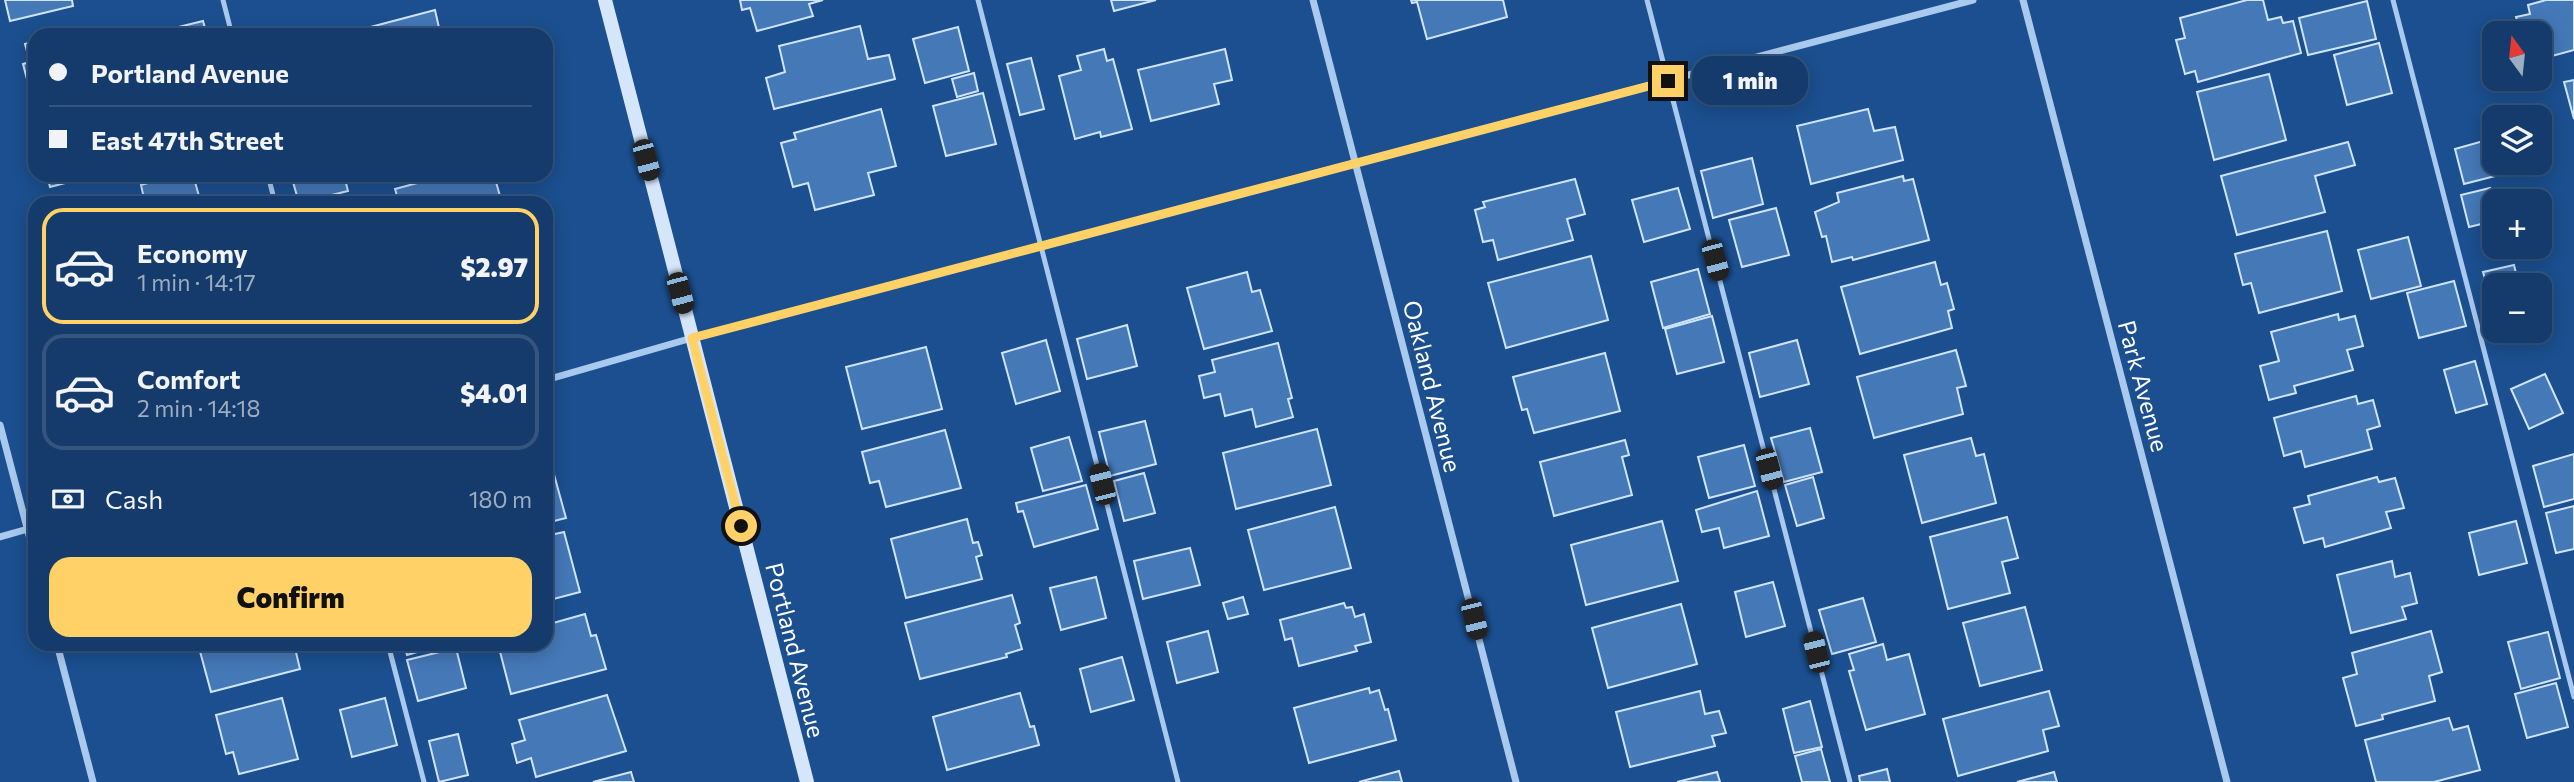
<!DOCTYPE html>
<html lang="en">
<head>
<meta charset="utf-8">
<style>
  :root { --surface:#143b6b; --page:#214673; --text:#f1f3f6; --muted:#9dadc1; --line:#33557e; --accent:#ffd166 }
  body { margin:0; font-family:Commissioner,sans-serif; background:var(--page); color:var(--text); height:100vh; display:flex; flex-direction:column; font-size:26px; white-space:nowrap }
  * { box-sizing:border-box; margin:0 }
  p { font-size:23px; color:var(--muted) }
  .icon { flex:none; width:38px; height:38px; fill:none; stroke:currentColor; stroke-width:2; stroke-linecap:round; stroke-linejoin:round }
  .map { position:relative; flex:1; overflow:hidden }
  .sheet { position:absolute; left:28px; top:196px; width:525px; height:455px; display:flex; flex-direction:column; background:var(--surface); border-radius:21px; box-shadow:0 4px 18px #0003,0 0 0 2px var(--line) }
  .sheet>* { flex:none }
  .banner { position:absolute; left:28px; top:28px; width:525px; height:154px; border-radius:21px; box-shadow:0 4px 18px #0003,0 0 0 2px var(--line); display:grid; align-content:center; height:154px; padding:0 21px; background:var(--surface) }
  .needle { width:46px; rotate:345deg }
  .fabs { position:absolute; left:2482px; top:21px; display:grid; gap:14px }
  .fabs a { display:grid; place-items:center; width:70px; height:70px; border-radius:14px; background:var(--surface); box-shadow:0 4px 18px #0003,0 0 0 2px var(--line); font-size:35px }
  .end { position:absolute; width:32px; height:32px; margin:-16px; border:9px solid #ffd166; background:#111; box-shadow:0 0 0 4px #111 }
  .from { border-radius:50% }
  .bubble { position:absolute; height:49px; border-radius:21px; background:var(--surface); box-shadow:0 4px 18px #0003,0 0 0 2px var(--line); font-size:23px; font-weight:800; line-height:49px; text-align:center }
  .car { position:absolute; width:21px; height:42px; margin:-21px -10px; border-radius:9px; box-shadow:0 0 5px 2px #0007; background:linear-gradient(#222 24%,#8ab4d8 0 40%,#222 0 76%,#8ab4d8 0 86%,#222 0) }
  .banner b { display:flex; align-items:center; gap:24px; height:66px; font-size:26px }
  .banner b+b { border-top:2px solid var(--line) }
  .banner i { width:18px; height:18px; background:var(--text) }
  ul { padding:12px 0 0; list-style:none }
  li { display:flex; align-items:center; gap:21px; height:116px; margin:0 14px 10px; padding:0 7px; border:4px solid var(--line); border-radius:21px }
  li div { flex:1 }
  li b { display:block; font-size:26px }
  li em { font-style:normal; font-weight:800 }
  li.on { border-color:var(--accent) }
  li>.icon { width:63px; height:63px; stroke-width:1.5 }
  .pay { display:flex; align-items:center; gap:18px; height:77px; padding:0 21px; font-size:26px }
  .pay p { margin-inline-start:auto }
  .action { display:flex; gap:14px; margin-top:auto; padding:14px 21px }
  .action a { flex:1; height:80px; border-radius:21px; background:var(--accent); color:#111; font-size:28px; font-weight:800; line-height:80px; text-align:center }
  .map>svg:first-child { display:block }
  .building { fill:#4478b7; stroke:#cfe3fa; stroke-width:2 }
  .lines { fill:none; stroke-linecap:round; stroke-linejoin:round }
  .lane { stroke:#a9c9ee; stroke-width:5 }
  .street { stroke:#a9c9ee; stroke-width:7 }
  .secondary { stroke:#d6e6fa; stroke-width:14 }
  .route { stroke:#ffd166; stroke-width:9 }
  .labels { text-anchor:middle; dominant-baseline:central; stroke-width:5; stroke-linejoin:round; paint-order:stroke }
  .street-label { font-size:24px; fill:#fff; stroke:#1b4f8f }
</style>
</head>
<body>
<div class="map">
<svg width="2574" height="782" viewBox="0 0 2574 782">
  <rect width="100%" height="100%" fill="#1b4f8f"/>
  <g class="building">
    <polygon points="5,0 72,0 73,6 10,21"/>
    <polygon points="740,0 823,0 809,4 813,16 757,31 750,8 742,10"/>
    <polygon points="1111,0 1156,0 1114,11"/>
    <polygon points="1411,0 1503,0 1507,17 1427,39 1417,2 1412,3"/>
    <polygon points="2247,0 2263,0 2268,20 2281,17 2283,23 2293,21 2301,53 2198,82 2195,71 2185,74 2176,40 2185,38 2180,18"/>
    <polygon points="2546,0 2574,0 2574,50 2541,59 2539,33 2521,33 2516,17 2530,14 2528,5"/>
    <polygon points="2367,1 2376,39 2308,55 2299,18"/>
    <polygon points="435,10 440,32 456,28 458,35 365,35 363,29"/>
    <polygon points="203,21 207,35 158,35 158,32"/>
    <polygon points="860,26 868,59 889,55 895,79 774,109 766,78 785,72 779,46"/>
    <polygon points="958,27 969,71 925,83 913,39"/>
    <polygon points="35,41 35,105 34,106 23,64 30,62 25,44"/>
    <polygon points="2379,43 2392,93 2347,105 2334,55"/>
    <polygon points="1104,49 1107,61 1113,59 1132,129 1101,137 1100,132 1075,139 1059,76 1081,70 1077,56"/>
    <polygon points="1225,49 1232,80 1214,84 1219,104 1151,121 1138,70"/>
    <polygon points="1031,58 1044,109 1020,115 1007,64"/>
    <polygon points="974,73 978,91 957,97 952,79"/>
    <polygon points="2269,74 2286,140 2214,160 2197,92"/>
    <polygon points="2574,80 2574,119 2564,82"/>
    <polygon points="983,93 996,144 946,156 933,106"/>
    <polygon points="881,109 896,166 868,173 874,195 815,210 808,183 793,187 781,143 796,139 794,133"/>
    <polygon points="1868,109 1874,131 1895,127 1903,160 1811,184 1797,126"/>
    <polygon points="2494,138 2494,163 2505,163 2507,173 2464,184 2455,149"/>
    <polygon points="2348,142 2355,165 2315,176 2325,212 2237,235 2221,176"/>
    <polygon points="1752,158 1763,204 1713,218 1701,171"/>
    <polygon points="47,175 96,175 50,187"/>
    <polygon points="176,175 193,175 201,203 145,203 141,185"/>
    <polygon points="291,175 344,175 348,191 299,203"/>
    <polygon points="447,175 494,175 500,196 496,197 498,203 399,203 395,189"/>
    <polygon points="1903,176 1904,181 1913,179 1929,240 1853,260 1852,257 1832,262 1826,236 1822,237 1815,212 1839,202 1837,193"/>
    <polygon points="1575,179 1585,214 1567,219 1573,240 1498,260 1493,240 1483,242 1475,210 1485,207 1483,202"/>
    <polygon points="1678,188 1690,229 1644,242 1632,200"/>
    <polygon points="2490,188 2494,204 2494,221 2469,227 2461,195"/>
    <polygon points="1776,208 1789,255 1742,267 1729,220"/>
    <polygon points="2327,231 2342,291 2259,313 2251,283 2243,285 2235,254"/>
    <polygon points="2408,237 2421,286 2371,299 2358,250"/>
    <polygon points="1591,256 1608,320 1506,348 1488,283"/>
    <polygon points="1935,262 1941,285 1947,283 1954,309 1948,311 1952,328 1860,354 1841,287"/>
    <polygon points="2514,265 2519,285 2494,285 2494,312 2483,272"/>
    <polygon points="1698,269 1710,314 1663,328 1651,282"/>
    <polygon points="1247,272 1252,292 1260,290 1272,331 1204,349 1187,288"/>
    <polygon points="2454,281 2466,326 2419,338 2407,293"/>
    <polygon points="2338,314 2339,320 2355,316 2363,346 2347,350 2353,370 2294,386 2296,393 2269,400 2260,366 2279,361 2271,332"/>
    <polygon points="1712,316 1724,362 1677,374 1665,329"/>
    <polygon points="1127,325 1137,366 1087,379 1077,339"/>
    <polygon points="1046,340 1060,391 1016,404 1002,353"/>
    <polygon points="1797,340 1809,384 1760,397 1749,353"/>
    <polygon points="1278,343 1292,398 1288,399 1293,417 1256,427 1252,409 1225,416 1220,394 1204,398 1199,376 1215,372 1212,360"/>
    <polygon points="926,347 942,409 862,429 846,367"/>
    <polygon points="1956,350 1966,386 1957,388 1963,414 1874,438 1857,377"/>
    <polygon points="1605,353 1620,411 1534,433 1527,409 1522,410 1513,377"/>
    <polygon points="2475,361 2487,404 2456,413 2444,370"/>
    <polygon points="2545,374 2563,413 2529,429 2511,389"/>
    <polygon points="2356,396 2358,404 2373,400 2380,426 2367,430 2372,449 2305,467 2301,451 2284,456 2274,418"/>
    <polygon points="1145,421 1156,464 1110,476 1099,432"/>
    <polygon points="1810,428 1822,472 1784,482 1771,438"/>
    <polygon points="1317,429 1331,485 1236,509 1223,453"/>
    <polygon points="945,430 961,488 886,507 879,481 870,483 862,452"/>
    <polygon points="1069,437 1082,481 1043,491 1031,448"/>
    <polygon points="1971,438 1976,456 1984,454 1996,503 1922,523 1904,455"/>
    <polygon points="1625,440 1629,455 1622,457 1632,495 1554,516 1540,462"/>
    <polygon points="1744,445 1755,486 1709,498 1698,457"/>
    <polygon points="2574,454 2574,499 2544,507 2533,466"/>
    <polygon points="550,460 566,518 546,523 546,461"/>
    <polygon points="1144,473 1155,513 1124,521 1114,481"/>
    <polygon points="1813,477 1824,518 1797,526 1785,485"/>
    <polygon points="2377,477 2379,482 2395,478 2404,508 2386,512 2391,528 2325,547 2323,538 2304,543 2294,508 2310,504 2308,496"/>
    <polygon points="1086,485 1098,529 1034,547 1023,511 1018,512 1016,503"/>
    <polygon points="1757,491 1769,536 1724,548 1719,528 1702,532 1696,510"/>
    <polygon points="2574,506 2574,549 2556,553 2546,513"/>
    <polygon points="1335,507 1351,568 1264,590 1248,530"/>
    <polygon points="2007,517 2018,558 2002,562 2010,593 1948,609 1930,537"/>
    <polygon points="967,519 973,543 978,542 982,555 976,557 982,579 906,598 891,539"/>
    <polygon points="1662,521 1678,581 1586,605 1571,545"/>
    <polygon points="2516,521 2527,563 2479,575 2469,533"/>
    <polygon points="564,532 580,592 546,601 546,536"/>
    <polygon points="1190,548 1200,585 1143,599 1134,561"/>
    <polygon points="2392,561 2395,577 2410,573 2417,603 2402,607 2406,619 2351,633 2337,575"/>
    <polygon points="1096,577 1106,618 1061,630 1050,588"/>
    <polygon points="1773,582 1785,626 1746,637 1735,592"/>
    <polygon points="1012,595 1020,623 1015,625 1022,649 1006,654 1007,657 920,679 905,623"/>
    <polygon points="1243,597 1248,614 1228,619 1223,603"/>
    <polygon points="1863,598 1876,642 1832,654 1819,610"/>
    <polygon points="1344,603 1346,608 1352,607 1355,617 1364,614 1371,642 1355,646 1357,651 1299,666 1292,638 1285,640 1280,620"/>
    <polygon points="1681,604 1697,664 1608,688 1592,628"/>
    <polygon points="2025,607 2042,670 1980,686 1963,623"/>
    <polygon points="585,614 591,636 596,635 606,669 511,694 498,644 546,644 546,625"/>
    <polygon points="1208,631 1218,672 1177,683 1167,642"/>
    <polygon points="2431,631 2442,672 2429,676 2435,701 2382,715 2383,719 2356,726 2343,678 2357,674 2352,653"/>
    <polygon points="2548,632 2560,678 2521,689 2508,642"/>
    <polygon points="198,644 294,644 300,669 211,692"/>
    <polygon points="404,644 438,644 438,646 407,655"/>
    <polygon points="1883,644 1887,660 1909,654 1925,714 1866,730 1849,671 1854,670 1849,654"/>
    <polygon points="456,648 466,688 418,701 407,660"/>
    <polygon points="1122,657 1134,700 1091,712 1080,669"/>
    <polygon points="2556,683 2568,727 2527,738 2515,694"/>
    <polygon points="1369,688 1370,693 1379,690 1385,710 1388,709 1396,740 1309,763 1294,708"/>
    <polygon points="1700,691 1705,714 1719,711 1726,733 1712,736 1715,746 1630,767 1616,712"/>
    <polygon points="2049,691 2059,726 2043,730 2048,751 1958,776 1943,719"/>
    <polygon points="1020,693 1030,727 1034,726 1039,745 947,770 933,717"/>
    <polygon points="607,695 626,751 536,777 531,758 517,763 512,744 525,740 519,720"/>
    <polygon points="282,698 298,759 239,774 233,752 226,754 216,715"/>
    <polygon points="385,698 397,745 352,757 340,710"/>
    <polygon points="1810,701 1822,747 1794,753 1783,709"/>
    <polygon points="2449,718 2453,730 2468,726 2480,770 2434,782 2376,782 2365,740"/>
    <polygon points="458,734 468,775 439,782 429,741"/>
    <polygon points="1821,749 1830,782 1802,782 1795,756"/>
    <polygon points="1887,769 1890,782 1860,782 1859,776"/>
    <polygon points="1399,771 1402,782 1359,782"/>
    <polygon points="631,772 634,782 593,782"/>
    <polygon points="1717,772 1720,782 1677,782"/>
    <polygon points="2054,772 2057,782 2017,782"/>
  </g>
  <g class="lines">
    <g class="lane">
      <polyline points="223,0 232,35"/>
      <polyline points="978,0 1178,782"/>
      <polyline points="1647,0 1850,782"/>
      <polyline points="2393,0 2574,697"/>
      <polyline points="268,175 275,203"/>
      <polyline points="388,644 424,782"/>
    </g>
    <g class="street">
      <polyline points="1313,0 1516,782"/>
      <polyline points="2023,0 2227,782"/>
      <polyline points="546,380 692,338 1973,0"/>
      <polyline points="0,425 35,558"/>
      <polyline points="0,537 35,527"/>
      <polyline points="57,644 93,782"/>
    </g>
    <polyline class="secondary" points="605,0 807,782"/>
  </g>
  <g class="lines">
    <polyline class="route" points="741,526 692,338 1668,81"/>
  </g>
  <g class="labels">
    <g class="street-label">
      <text transform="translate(1433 386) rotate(76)">Oakland Avenue</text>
      <text transform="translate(2144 386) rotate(75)">Park Avenue</text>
      <text transform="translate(796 650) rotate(76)">Portland Avenue</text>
    </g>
  </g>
</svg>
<div class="fabs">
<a><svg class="needle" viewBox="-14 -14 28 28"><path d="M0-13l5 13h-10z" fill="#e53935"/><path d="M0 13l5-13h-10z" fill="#9dadc1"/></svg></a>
<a><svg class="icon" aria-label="layers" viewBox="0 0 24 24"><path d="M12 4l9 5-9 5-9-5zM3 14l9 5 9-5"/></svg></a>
<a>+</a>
<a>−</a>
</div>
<i class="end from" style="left:741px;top:526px"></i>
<i class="end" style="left:1668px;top:81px"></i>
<div class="bubble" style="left:1692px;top:56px;width:116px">1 min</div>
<i class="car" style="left:646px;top:160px;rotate:165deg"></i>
<i class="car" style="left:1715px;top:260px;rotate:165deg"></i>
<i class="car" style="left:680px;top:293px;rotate:165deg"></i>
<i class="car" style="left:1769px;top:469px;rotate:165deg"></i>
<i class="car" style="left:1102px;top:484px;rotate:346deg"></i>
<i class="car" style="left:1474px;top:619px;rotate:166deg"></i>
<i class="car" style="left:1816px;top:652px;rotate:346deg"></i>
<div class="banner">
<b><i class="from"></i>Portland Avenue</b>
<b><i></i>East 47th Street</b>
</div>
<section class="sheet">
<ul>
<li class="on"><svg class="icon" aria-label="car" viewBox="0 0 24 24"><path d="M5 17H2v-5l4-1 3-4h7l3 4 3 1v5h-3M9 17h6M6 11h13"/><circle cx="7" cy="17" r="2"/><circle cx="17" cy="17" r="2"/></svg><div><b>Economy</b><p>1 min · 14:17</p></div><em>$2.97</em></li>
<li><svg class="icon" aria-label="car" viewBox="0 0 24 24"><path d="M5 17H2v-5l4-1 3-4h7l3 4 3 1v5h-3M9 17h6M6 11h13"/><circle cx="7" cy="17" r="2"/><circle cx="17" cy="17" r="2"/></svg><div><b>Comfort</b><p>2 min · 14:18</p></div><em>$4.01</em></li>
</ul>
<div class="pay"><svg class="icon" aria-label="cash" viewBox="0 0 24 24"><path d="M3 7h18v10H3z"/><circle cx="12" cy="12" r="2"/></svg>Cash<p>180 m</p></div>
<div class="action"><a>Confirm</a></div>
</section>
</div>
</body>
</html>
